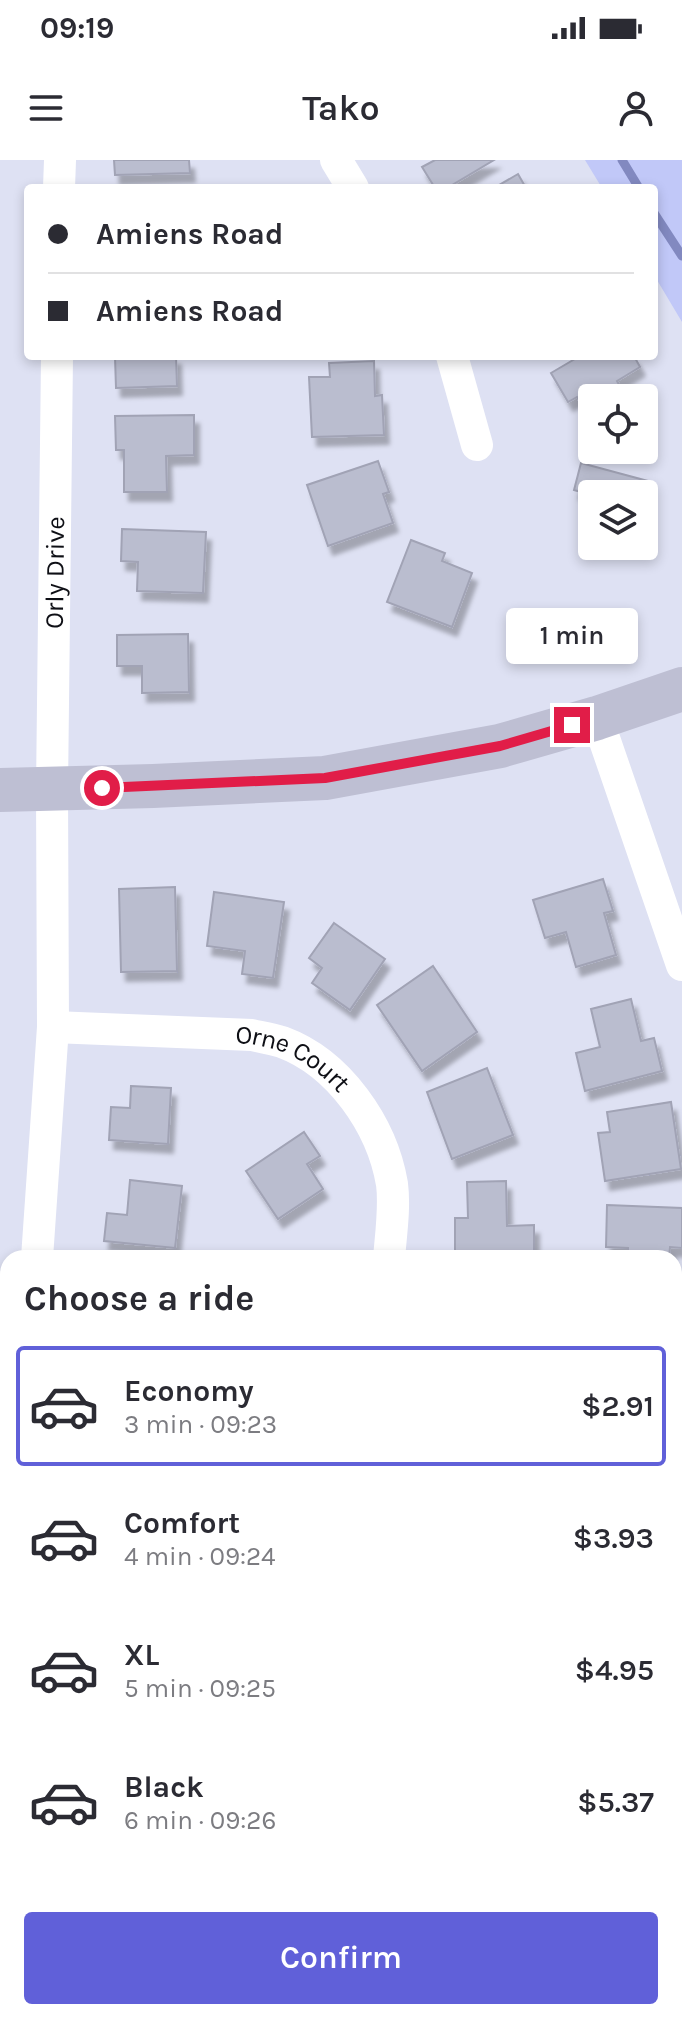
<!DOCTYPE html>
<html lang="en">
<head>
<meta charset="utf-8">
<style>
  :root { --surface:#fff; --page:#f7f7f7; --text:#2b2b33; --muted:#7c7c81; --line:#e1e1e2; --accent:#6060d9 }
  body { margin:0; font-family:Karla,sans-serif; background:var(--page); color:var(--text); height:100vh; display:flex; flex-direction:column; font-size:30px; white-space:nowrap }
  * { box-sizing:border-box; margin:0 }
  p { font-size:26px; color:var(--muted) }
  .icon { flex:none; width:44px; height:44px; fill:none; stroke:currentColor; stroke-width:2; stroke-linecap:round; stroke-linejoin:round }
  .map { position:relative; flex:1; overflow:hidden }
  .side { position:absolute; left:0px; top:1090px; width:682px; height:770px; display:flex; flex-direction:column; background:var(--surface); border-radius:24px 24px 0 0; box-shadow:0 4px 12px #0003 }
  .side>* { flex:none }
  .hud { position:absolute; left:24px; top:24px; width:634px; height:176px; border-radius:8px; box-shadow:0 4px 12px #0003; display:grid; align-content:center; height:176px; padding:0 24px; background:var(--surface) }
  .controls { position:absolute; left:578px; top:224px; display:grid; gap:16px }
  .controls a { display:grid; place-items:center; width:80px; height:80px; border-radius:8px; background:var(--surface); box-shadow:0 4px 12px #0003; font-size:40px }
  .end { position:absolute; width:36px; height:36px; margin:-18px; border:10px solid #e11d48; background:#fff; box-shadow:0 0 0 4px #fff }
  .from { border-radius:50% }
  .bubble { position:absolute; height:56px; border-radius:8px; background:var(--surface); box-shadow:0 4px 12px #0003; font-size:26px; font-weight:600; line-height:56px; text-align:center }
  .hud b { display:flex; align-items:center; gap:28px; height:76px; font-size:30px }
  .hud b+b { border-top:2px solid var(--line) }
  .hud i { width:20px; height:20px; background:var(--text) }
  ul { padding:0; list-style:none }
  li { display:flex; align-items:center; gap:24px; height:120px; margin:0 16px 12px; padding:0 8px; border:4px solid transparent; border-radius:8px }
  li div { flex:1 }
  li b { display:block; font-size:30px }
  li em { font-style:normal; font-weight:600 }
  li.selected { border-color:var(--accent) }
  li>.icon { width:72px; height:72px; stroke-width:1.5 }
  h2 { padding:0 24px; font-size:36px; line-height:96px }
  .action { display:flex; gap:16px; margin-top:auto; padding:16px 24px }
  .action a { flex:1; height:92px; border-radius:8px; background:var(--accent); color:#fff; font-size:32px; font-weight:600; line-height:92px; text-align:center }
  .status { display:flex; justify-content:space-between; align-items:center; height:56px; padding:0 40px; background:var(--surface); direction:ltr }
  .status svg { height:22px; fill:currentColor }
  header { display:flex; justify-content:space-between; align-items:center; height:104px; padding:0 24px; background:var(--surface); font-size:36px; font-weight:600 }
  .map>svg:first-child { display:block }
  .green { fill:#c1c8f8 }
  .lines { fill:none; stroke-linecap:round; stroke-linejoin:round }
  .stream { stroke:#8289c0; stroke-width:9 }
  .building { fill:#babdcf; stroke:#a1a3b5; stroke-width:2; filter:url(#shadow) }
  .street { stroke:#fff; stroke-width:32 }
  .secondary { stroke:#bebfd3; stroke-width:44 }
  .route { stroke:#e11d48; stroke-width:10 }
  .labels { text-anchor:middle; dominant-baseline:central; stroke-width:8; stroke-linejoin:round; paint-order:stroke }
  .street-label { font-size:26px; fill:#0e0f15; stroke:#eceefd }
</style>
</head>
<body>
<div class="status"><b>09:19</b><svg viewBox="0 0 49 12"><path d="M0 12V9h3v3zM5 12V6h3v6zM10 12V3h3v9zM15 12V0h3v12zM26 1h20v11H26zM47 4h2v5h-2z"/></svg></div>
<header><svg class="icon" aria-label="menu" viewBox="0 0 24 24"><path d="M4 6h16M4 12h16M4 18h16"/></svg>Tako<svg class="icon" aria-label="person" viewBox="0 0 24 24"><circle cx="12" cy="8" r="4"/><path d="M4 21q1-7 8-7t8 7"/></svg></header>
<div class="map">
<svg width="682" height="1859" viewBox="0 0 682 1859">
  <defs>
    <filter id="shadow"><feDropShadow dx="5" dy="9" stdDeviation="2" flood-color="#0004"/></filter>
  </defs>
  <rect width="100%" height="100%" fill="#dee1f3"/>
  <polygon class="green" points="585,0 682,0 682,162 654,115 654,28 602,28"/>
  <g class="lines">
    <g class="stream">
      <polyline points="622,0 639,28"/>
      <polyline points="654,53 682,96"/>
      <polyline points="373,1852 378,1859"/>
    </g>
  </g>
  <g class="building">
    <polygon points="114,0 189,0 190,13 115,15"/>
    <polygon points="435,0 494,0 447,28 435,28 422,7"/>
    <polygon points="518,14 526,28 494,28"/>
    <polygon points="176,196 177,226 116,228 115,197"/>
    <polygon points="580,196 634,196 640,207 617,221 627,238 592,238 592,263 577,237 568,242 551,213"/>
    <polygon points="374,201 375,236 382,235 384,275 312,277 309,217 330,217 329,203"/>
    <polygon points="194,255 194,295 166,296 167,332 124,332 124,290 116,290 115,256"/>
    <polygon points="378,301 389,332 383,334 393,363 328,386 307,325"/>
    <polygon points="581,303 648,321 644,338 644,334 592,334 592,378 580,375 591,335 574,330"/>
    <polygon points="122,369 206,372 203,433 137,431 138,402 121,401"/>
    <polygon points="411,380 445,393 442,401 472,413 452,467 387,442"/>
    <polygon points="188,474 189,532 142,533 142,506 117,506 117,475"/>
    <polygon points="603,719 613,751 604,753 616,795 576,807 566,772 545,778 533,740"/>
    <polygon points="175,727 177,811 121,812 119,729"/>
    <polygon points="214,732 284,742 273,818 242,814 245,791 207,786"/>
    <polygon points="334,763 385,799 350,850 312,823 322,808 309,798"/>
    <polygon points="433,806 477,872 422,911 377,845"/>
    <polygon points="631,839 641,881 654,878 662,911 585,931 576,893 600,887 591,849"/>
    <polygon points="487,908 513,975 452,999 427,932"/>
    <polygon points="131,926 171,928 168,984 109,980 111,947 130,948"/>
    <polygon points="671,942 681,1009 605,1021 598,973 610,972 607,952"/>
    <polygon points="304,972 320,996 307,1004 323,1029 278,1059 246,1011"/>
    <polygon points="130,1020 182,1026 175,1088 104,1081 107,1053 127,1055"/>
    <polygon points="506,1021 507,1066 534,1065 534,1096 455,1097 455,1058 468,1058 467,1022"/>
    <polygon points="607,1045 682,1048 682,1088 670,1087 669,1098 628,1098 628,1088 606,1087"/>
    <polygon points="267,1092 329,1094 329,1098 267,1098"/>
    <polygon points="682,1584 682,1649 674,1637 674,1590"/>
    <polygon points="8,1839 8,1852 36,1852 45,1859 0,1859 0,1849"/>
  </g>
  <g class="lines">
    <g class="street">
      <polyline points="336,0 353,28"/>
      <polyline points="59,28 60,0"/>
      <polyline points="452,196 477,285"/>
      <polyline points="597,558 682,805"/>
      <path id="s1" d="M 53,867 L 252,875 C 261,877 272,879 282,882 C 339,903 382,965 392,1024 C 395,1047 391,1074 389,1098"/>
      <path id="s2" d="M 37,1098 L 53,867 L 52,630 L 57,196"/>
      <polyline points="0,1637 8,1521"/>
      <polyline points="0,1661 8,1735"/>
    </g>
    <polyline class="secondary" points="0,630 153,626 325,618 500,586 597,558 682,529"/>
  </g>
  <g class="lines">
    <polyline class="route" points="102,628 325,618 500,586 572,565"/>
  </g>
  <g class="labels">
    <g class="street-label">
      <text stroke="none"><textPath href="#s2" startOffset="686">Orly Drive</textPath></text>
      <text stroke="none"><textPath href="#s1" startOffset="246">Orne Court</textPath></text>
    </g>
  </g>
</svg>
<div class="controls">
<a><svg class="icon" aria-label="locate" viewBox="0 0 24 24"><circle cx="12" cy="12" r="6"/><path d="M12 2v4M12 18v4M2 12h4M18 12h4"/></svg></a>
<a><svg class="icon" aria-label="layers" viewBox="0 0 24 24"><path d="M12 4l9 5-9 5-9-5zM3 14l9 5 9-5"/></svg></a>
</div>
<i class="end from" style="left:102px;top:628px"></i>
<i class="end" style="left:572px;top:565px"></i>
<div class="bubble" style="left:506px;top:448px;width:132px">1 min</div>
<div class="hud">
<b><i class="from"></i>Amiens Road</b>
<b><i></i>Amiens Road</b>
</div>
<section class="side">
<h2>Choose a ride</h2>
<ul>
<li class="selected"><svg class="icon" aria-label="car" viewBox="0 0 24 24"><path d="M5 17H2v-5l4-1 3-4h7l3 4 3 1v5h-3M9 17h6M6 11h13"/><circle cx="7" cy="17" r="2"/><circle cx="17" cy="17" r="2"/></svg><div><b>Economy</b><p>3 min · 09:23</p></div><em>$2.91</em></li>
<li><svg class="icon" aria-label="car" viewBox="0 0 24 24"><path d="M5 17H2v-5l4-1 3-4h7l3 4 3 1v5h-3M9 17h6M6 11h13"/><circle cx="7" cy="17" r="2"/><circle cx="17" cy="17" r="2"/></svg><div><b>Comfort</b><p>4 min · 09:24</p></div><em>$3.93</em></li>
<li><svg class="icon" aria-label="car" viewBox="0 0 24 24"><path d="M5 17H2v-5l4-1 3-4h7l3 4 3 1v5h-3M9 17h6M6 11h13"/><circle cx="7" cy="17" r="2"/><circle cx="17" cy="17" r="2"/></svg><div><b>XL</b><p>5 min · 09:25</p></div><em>$4.95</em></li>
<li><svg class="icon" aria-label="car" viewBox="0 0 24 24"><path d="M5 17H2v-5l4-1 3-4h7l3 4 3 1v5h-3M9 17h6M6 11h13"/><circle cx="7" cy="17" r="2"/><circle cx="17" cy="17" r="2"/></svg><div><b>Black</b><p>6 min · 09:26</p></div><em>$5.37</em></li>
</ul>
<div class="action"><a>Confirm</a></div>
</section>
</div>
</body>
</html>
